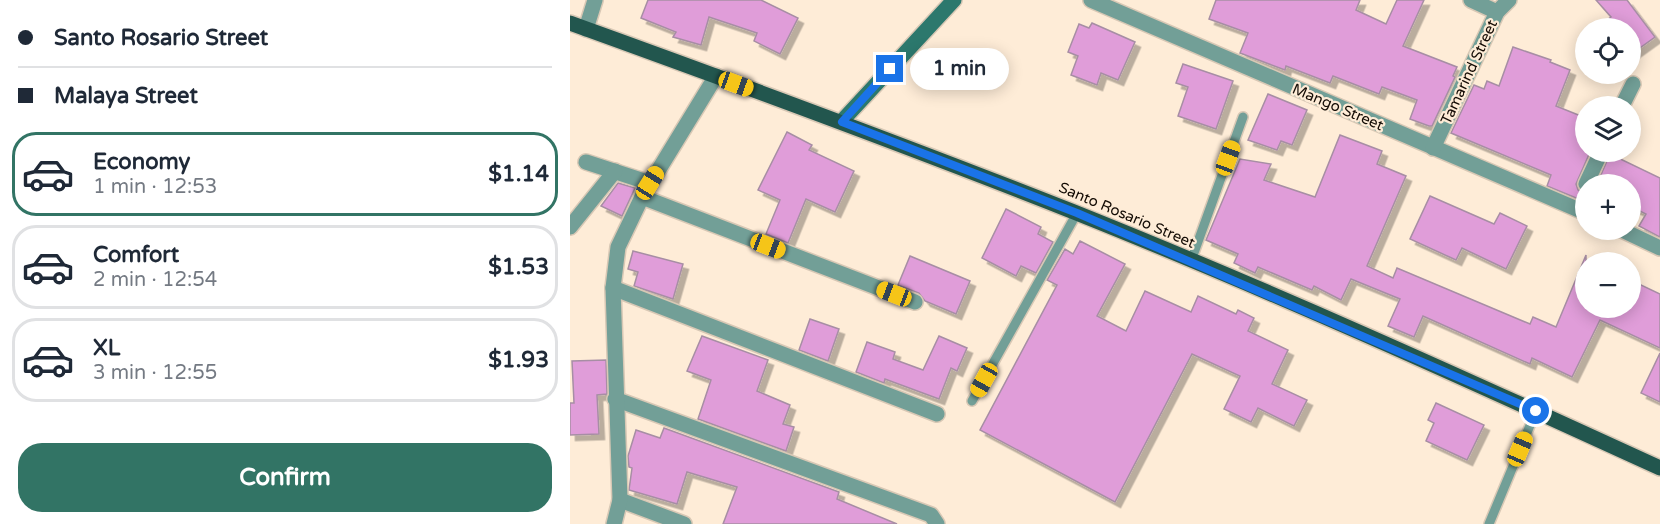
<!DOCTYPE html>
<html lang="en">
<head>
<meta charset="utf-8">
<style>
  :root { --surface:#fff; --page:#f2f2f3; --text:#1f2937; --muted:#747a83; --line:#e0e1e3; --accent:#327465 }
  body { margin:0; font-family:"Varela Round",sans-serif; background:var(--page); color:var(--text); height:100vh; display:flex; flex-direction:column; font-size:22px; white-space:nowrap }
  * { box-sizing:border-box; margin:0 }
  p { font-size:20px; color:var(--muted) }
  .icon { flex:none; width:33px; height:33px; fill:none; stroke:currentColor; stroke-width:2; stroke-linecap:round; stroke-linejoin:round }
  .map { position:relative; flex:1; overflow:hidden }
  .details { display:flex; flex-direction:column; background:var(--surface); width:570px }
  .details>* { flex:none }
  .guide { display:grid; align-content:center; height:132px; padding:0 18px; background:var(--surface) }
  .controls { position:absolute; left:1005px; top:18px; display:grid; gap:12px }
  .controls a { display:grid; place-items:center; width:66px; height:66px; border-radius:50%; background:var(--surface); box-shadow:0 3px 15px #0003; font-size:30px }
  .end { position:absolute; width:27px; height:27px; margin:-14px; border:8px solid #1a73e8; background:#fff; box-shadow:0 0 0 3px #fff }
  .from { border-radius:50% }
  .bubble { position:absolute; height:42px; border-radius:21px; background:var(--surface); box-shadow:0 3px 15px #0003; font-size:20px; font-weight:800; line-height:42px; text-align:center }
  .car { position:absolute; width:18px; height:36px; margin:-18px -9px; border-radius:8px; box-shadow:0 0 4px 2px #0007; background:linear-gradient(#f5c518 24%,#345 0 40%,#f5c518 0 76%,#345 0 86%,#f5c518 0) }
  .guide b { display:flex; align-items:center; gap:21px; height:57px; font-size:22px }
  .guide b+b { border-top:2px solid var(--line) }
  .guide i { width:15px; height:15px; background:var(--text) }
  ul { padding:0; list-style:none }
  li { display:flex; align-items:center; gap:18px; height:84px; margin:0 12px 9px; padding:0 6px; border:3px solid var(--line); border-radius:24px }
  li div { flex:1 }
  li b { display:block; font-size:22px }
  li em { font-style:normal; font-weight:800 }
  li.active { border-color:var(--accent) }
  li>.icon { width:54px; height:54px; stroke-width:1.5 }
  .primary-button { display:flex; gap:12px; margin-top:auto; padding:12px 18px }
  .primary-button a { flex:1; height:69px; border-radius:24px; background:var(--accent); color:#fff; font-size:24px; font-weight:800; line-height:69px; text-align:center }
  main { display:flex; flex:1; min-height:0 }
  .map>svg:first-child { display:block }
  .building { fill:#e09dd9; stroke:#a78ea4; stroke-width:1.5; filter:url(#shadow) }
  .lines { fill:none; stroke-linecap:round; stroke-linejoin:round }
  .lane-casing { stroke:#d8c8b5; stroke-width:12 }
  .street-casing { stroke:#d8c8b5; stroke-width:18 }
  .secondary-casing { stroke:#d8c8b5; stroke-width:18 }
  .primary-casing { stroke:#d8c8b5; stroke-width:18 }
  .lane { stroke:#729f97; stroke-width:9 }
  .street { stroke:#729f97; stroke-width:15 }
  .secondary { stroke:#2c786d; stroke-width:15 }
  .primary { stroke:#22564e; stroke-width:15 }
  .route { stroke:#1a73e8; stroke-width:8 }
  .labels { text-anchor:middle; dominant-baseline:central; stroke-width:4.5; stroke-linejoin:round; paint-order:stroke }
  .street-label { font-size:15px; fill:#130b04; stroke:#feecd7 }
</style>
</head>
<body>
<main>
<section class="details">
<div class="guide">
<b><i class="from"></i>Santo Rosario Street</b>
<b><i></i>Malaya Street</b>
</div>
<ul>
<li class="active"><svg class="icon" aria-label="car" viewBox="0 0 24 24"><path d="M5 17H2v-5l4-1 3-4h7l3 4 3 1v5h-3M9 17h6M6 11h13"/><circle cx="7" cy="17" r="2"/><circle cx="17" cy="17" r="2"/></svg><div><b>Economy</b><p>1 min · 12:53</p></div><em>$1.14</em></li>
<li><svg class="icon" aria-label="car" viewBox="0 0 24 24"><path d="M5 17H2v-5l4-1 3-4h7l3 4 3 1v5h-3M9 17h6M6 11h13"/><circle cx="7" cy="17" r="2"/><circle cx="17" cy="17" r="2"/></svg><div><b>Comfort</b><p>2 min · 12:54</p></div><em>$1.53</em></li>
<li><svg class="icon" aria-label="car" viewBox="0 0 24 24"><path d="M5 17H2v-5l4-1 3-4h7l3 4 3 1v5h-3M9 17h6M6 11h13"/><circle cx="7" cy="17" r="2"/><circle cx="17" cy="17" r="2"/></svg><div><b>XL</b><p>3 min · 12:55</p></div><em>$1.93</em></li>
</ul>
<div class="primary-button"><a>Confirm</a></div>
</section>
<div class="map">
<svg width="1090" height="524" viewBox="0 0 1090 524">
  <defs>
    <filter id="shadow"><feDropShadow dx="5.5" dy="5.5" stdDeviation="0" flood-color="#0004"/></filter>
  </defs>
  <rect width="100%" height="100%" fill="#feecd7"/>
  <g class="building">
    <polygon points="78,0 191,0 228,18 210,54 184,41 187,33 139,17 131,45 103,37 106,32 71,18"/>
    <polygon points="646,0 790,0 786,10 816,24 827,0 854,0 833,46 887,67 883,76 885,77 862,126 859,126 840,119 847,100 812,87 809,94 763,76 760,83 716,66 715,70 670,53 678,33 639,19"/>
    <polygon points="1026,0 1057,0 1085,37 1060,55 1060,28 1026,28 1041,17"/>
    <polygon points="522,23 565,42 548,80 531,73 527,85 501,75 508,56 498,52 509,24 519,28"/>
    <polygon points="943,47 981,60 980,62 1000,70 986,106 1016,118 1016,152 1020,152 1006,184 1008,190 1016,194 1016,202 977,186 981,175 881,133 904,85 914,89 917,81 929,86"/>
    <polygon points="613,64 663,81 646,129 608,116 618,87 606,83"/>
    <polygon points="698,94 737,110 722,145 711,141 707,150 678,140"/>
    <polygon points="217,132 242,145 239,150 284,171 265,212 236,199 218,243 196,234 210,200 188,190"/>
    <polygon points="770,135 812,151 807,164 836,176 797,266 823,278 827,268 960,324 963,317 986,327 1016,255 1016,308 1060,308 1069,284 1090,294 1090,348 1030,320 1002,377 962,358 960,364 853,316 844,337 818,326 830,299 781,279 771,300 744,286 742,290 688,267 685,273 664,263 668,254 636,240 670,159 701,164 694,180 745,197"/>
    <polygon points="1040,154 1090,178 1090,237 1069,226 1076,214 1060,206 1060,184 1027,184"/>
    <polygon points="48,183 65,188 52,216 31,206"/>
    <polygon points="860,196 924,224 930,213 957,226 936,269 892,248 886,260 840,239"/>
    <polygon points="436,209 471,227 468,234 483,242 466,273 451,266 446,276 412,258"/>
    <polygon points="510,241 555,264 527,316 556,331 575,291 621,312 628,296 666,314 668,310 684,318 678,331 718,350 702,384 737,400 724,426 688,408 681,422 654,409 670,376 622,354 545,502 410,430 487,285 477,280 495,249 503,254"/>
    <polygon points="63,251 113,264 103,299 64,286 68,272 58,269"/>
    <polygon points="340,256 400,281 386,314 355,301 349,293 328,285"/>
    <polygon points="240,319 269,329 258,361 229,350"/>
    <polygon points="132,336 198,360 187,391 220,405 213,424 224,427 216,451 128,419 141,380 117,371"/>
    <polygon points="369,336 397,348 387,371 381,368 369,399 315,379 314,383 286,372 297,342 325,352 323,359 353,370"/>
    <polygon points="1090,353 1090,402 1071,393"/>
    <polygon points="36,360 37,394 27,395 29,434 0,435 0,403 4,403 2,361"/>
    <polygon points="866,403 914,425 897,460 856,441 864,423 858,420"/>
    <polygon points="94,428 269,492 267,499 327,524 153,524 167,487 117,472 107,504 59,490 62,468 59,467 58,456 66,430 90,438"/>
  </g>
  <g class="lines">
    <defs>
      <g id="lane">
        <polyline points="621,261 673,117"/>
        <polyline points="402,401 507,213"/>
        <polyline points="919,524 966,411"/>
      </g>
      <g id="street">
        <polyline points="521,0 1016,213"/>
        <polyline points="901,0 927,12"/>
        <polyline points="16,29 25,0"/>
        <polyline points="1052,106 1063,84"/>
        <polyline points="863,148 927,12 939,0"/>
        <polyline points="16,162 80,183"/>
        <polyline points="1016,184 1031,152"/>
        <polyline points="72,197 345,302"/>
        <polyline points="0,227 45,171"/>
        <polyline points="1052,230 1090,248"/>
        <polyline points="43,288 367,414"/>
        <polyline points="45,399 361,515 367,524"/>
        <polyline points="50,500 114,524"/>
        <polyline points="44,524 50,500 43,288 48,247 72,197 146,76"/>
      </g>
      <polyline id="secondary" points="272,121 384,0"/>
      <path id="primary" d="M 0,23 C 169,84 337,146 504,212 C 702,291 896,379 1090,468"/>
    </defs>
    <use href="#lane" class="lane-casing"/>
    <use href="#street" class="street-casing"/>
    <use href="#secondary" class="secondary-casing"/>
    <use href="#primary" class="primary-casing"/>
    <use href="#lane" class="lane"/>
    <use href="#street" class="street"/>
    <use href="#secondary" class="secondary"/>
    <use href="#primary" class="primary"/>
  </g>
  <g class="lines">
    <polyline class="route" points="320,69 272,122 507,213 966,411"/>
  </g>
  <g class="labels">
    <g class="street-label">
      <text transform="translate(899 72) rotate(-65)">Tamarind Street</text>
      <text transform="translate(768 107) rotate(23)">Mango Street</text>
      <text transform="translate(557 215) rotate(23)">Santo Rosario Street</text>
    </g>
  </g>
</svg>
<div class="controls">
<a><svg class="icon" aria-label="locate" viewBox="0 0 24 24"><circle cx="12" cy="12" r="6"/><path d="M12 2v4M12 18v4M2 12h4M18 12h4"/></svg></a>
<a><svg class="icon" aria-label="layers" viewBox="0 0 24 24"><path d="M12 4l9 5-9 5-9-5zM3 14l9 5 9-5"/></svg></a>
<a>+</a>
<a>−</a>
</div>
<i class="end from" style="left:966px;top:411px"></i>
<i class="end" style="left:320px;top:69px"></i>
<div class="bubble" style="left:340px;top:48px;width:99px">1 min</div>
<i class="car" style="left:166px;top:84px;rotate:110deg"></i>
<i class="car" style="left:658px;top:158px;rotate:20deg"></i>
<i class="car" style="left:80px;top:183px;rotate:32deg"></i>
<i class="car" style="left:198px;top:246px;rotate:111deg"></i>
<i class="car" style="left:324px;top:294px;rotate:291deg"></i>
<i class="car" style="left:414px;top:380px;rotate:209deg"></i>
<i class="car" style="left:950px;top:449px;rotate:23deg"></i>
</div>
</main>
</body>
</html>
